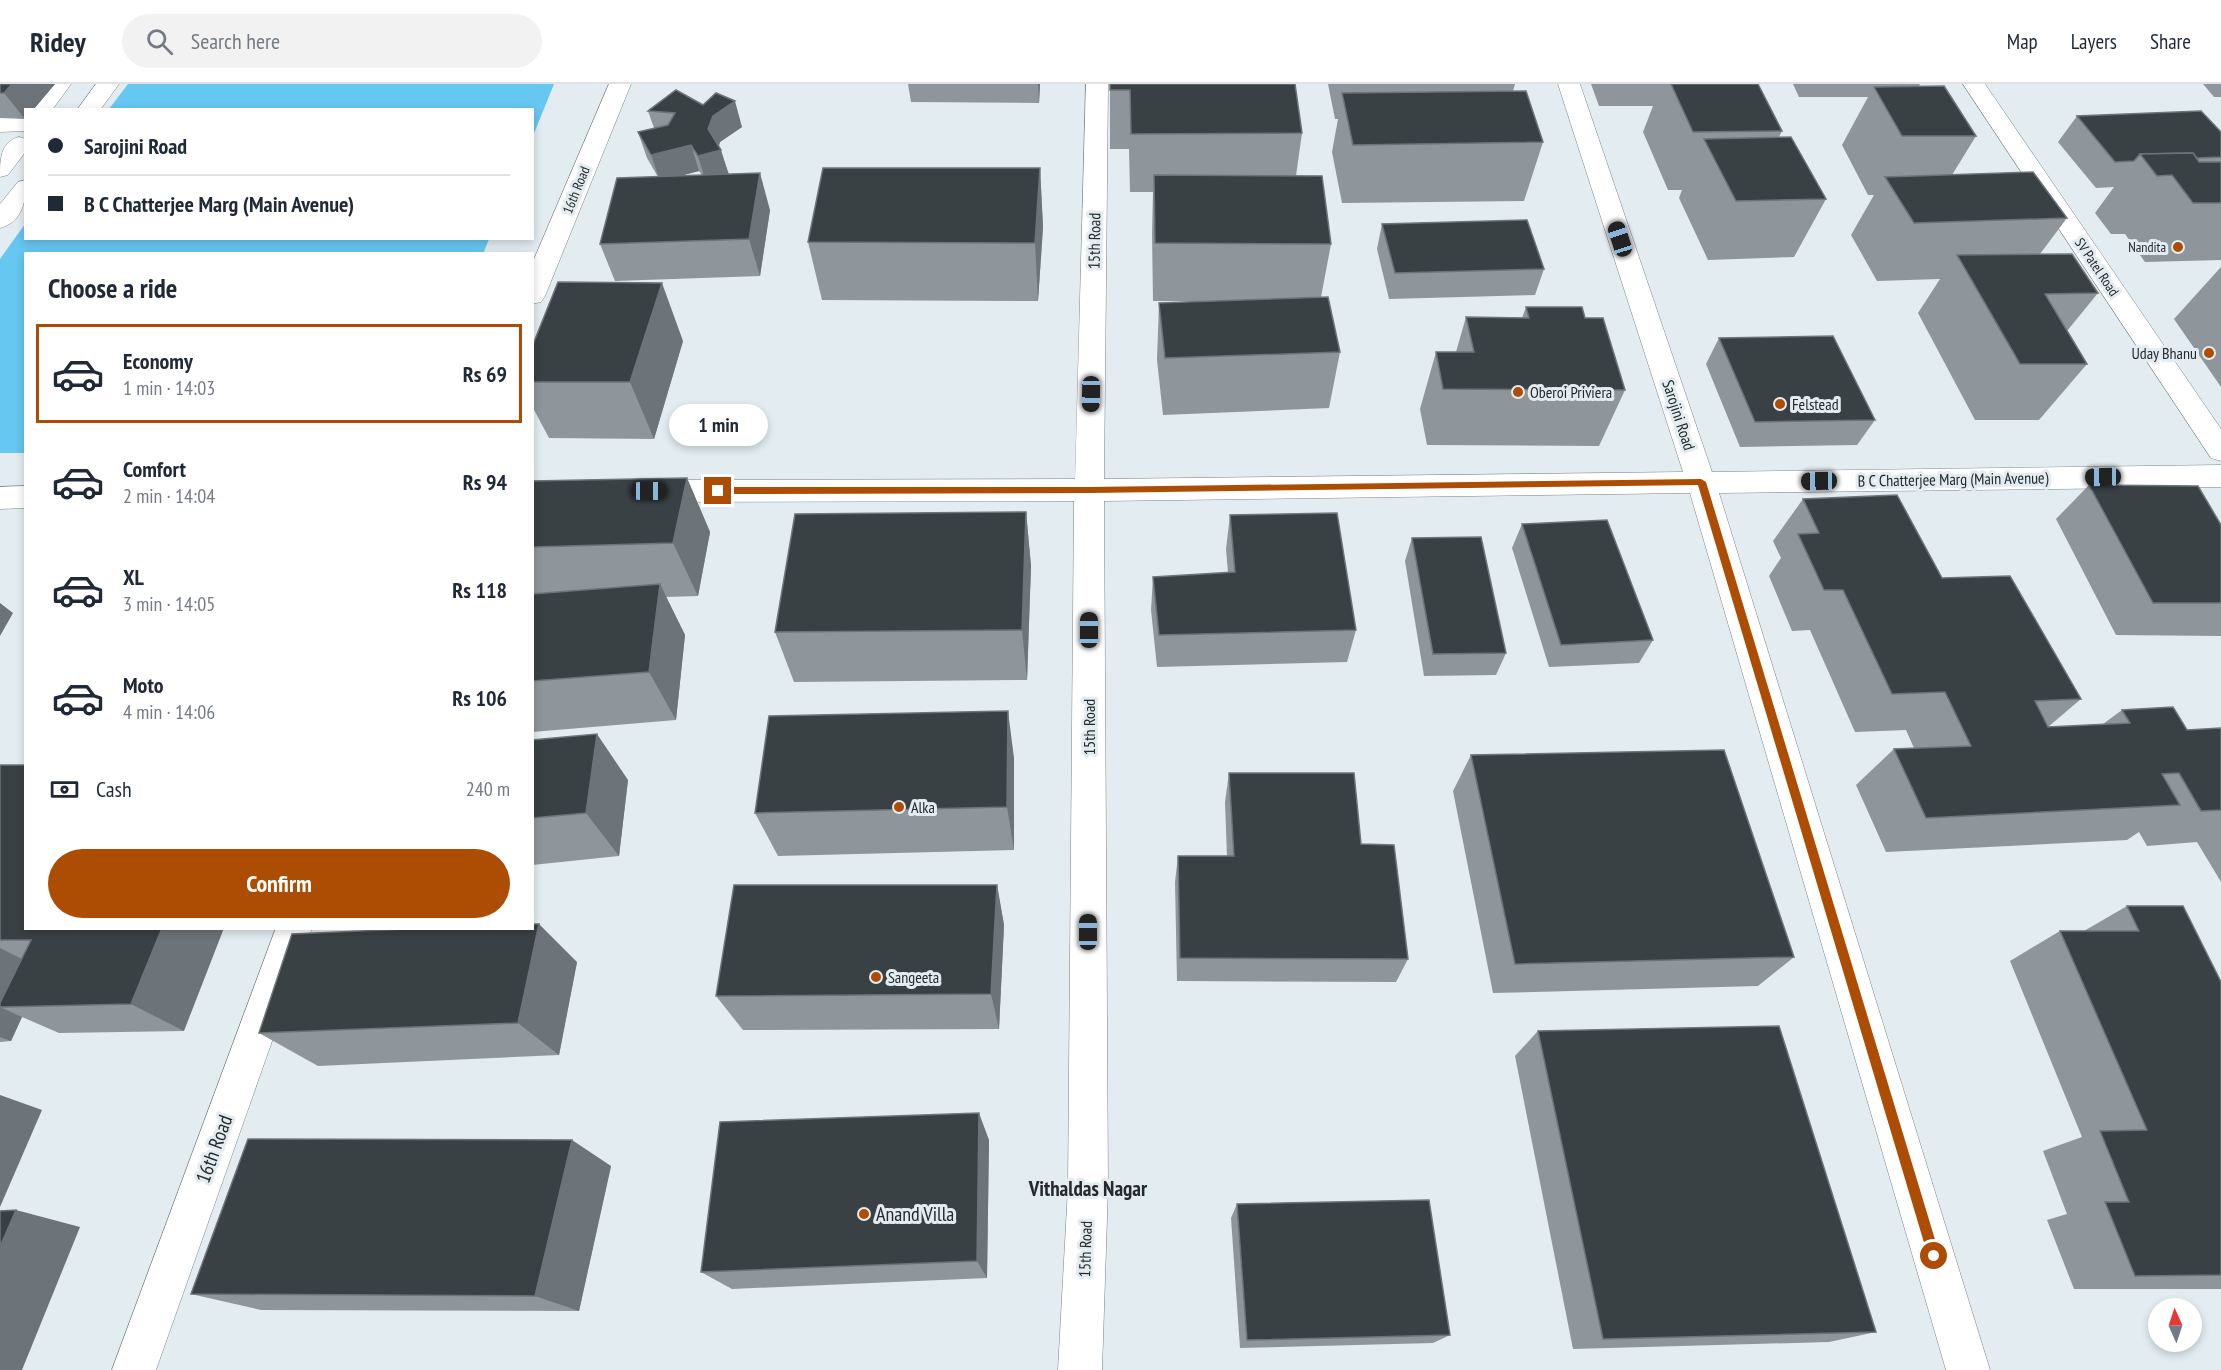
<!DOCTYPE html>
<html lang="en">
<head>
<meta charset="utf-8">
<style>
  :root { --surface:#fff; --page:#f2f2f3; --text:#1f2937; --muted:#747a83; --line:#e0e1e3; --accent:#ad4d04 }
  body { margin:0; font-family:"PT Sans Narrow",sans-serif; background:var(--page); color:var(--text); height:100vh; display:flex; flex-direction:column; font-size:22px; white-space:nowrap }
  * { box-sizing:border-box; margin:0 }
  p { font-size:20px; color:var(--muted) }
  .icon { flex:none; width:33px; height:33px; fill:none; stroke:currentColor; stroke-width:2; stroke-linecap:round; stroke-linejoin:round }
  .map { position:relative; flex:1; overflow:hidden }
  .side { position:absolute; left:24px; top:168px; width:510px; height:678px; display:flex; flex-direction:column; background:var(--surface); border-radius:0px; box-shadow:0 3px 9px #0003 }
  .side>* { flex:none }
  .top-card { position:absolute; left:24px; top:24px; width:510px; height:132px; border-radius:0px; box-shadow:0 3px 9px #0003; display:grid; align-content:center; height:132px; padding:0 24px; background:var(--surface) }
  .needle { width:39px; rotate:357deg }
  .fabs { position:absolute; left:2148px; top:1214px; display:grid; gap:12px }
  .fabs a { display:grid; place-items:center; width:54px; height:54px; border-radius:50%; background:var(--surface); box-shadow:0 3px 9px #0003; font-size:30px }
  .end { position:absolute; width:27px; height:27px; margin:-14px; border:8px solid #ad4d04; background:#fff; box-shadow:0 0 0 3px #fff }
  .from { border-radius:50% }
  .bubble { position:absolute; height:42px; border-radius:21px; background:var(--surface); box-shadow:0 3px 9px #0003; font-size:20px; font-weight:800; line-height:42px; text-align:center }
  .car { position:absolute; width:18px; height:36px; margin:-18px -9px; border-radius:8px; box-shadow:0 0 4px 2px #0007; background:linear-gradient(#222 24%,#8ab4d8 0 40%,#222 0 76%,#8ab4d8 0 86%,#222 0) }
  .top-card b { display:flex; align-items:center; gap:21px; height:57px; font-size:22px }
  .top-card b+b { border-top:2px solid var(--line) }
  .top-card i { width:15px; height:15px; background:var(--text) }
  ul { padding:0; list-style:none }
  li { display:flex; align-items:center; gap:18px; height:99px; margin:0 12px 9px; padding:0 12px; border:3px solid transparent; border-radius:0px }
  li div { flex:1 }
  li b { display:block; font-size:22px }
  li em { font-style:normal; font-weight:800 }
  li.current { border-color:var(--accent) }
  li>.icon { width:54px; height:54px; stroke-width:1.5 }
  h2 { padding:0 24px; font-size:27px; line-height:72px }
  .pay { display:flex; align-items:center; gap:15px; height:66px; padding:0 24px; font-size:22px }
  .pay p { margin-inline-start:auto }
  .button { display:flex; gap:12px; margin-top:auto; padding:12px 24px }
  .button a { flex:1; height:69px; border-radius:36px; background:var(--accent); color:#fff; font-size:24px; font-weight:800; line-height:69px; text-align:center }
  header { display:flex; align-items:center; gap:36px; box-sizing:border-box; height:84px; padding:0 30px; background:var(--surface); border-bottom:2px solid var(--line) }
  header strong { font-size:28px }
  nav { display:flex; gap:33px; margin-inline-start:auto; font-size:21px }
  .search { width:420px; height:54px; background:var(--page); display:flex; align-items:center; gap:15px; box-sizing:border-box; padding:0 21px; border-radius:33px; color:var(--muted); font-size:22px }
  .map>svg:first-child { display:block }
  .green { fill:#66c7f0 }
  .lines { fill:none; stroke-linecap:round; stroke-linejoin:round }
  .minor-casing { stroke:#7a8387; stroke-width:1 }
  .minor { fill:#fff; fill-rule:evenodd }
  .wall { fill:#8e969b; fill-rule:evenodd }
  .shaded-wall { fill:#6c7479 }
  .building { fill:#394145; stroke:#6c7479; stroke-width:1.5 }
  .route { fill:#ad4d04 }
  .poi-dot { fill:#ad4d04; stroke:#e2ecf1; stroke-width:2 }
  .labels { text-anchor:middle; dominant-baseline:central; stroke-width:6; stroke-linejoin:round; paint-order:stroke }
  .far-street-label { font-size:14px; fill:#25292b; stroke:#e2ecf1 }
  .far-poi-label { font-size:14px; fill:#25292b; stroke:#e2ecf1; text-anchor:end }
  .street-label { font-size:16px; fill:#25292b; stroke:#e2ecf1 }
  .poi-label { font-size:16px; fill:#25292b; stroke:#e2ecf1; text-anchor:start }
  .near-street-label { font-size:20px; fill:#25292b; stroke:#e2ecf1 }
  .near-poi-label { font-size:20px; fill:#25292b; stroke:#e2ecf1; text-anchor:start }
  .near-neighbourhood-label { font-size:21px; font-weight:bold; fill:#25292b; stroke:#e2ecf1 }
</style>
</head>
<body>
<header>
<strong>Ridey</strong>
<div class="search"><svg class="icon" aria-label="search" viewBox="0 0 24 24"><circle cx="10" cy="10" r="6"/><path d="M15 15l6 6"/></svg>Search here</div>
<nav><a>Map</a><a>Layers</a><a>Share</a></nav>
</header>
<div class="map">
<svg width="2221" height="1286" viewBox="0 0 2221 1286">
  <rect width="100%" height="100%" fill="#e2ecf1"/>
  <g class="green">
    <polygon points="128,0 554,0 533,52 532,26 109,25"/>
    <polygon points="25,140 26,154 489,155 483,170 26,170 25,369 0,369 0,175"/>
  </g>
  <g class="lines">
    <defs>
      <g id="minor">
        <polygon points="48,0 71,0 52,26 29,26"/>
        <polygon points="96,0 119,0 100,26 77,26"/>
        <polygon points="609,0 631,0 545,212 541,218 532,220 532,180"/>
        <polygon points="1086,0 1108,0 1104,395 1683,388 1558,0 1580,0 1712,388 2221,381 2221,403 1719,409 1990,1286 1946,1286 1690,409 1104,417 1108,1104 1102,1286 1058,1286 1068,1104 1074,417 648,418 638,415 633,407 638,399 648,396 1075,395"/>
        <polygon points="1963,0 1985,0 2221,345 2221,377 2211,374"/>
        <polygon points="26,33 26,47 0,48 0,34"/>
        <path d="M 19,53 L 26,55 L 26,67 L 8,91 L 0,93 C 0,76 0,58 19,53 Z"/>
        <path d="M 26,96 C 26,116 23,138 0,144 L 0,120 L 18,98 Z"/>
        <polygon points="26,402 26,424 0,425 0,403"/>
        <polygon points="276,844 312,844 156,1286 112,1286"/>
      </g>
    </defs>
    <use href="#minor" class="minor-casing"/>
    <use href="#minor" class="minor"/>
  </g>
  <g class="wall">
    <polygon points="0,0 55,0 33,26 26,26 25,35 0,34"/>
    <polygon points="908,0 1040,0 1039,19 911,18"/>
    <polygon points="1110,0 1302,49 1296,92 1331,160 1321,213 1340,268 1329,324 1163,331 1157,276 1159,219 1198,217 1153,217 1152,150 1153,108 1130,108 1129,65 1110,65"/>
    <polygon points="1328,0 1515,0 1513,7 1543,58 1524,117 1342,119 1332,68 1338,35 1335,35"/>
    <polygon points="1591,0 1758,0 1782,47 1779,53 1826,115 1794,173 1708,176 1679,114 1682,106 1668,106 1643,48 1653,22 1599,22"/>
    <polygon points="1793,0 1920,0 1919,2 1976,52 1952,91 2067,134 2040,170 2098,209 2067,247 2087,280 2039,336 1975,336 1918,229 1940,195 1877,197 1851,151 1874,111 1868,111 1842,61 1868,13 1799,13"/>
    <polygon points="2203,0 2221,0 2221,13 2214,13"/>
    <path d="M 676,6 L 742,43 L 720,58 L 719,62 L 729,90 L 770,126 L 760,192 L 615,197 L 600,160 L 658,93 L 647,74 L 638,48 L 654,44 L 648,27 ZM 699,87 L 702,91 L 680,92 Z"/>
    <polygon points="2077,32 2221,48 2221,176 2145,178 2125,150 2111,150 2095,129 2114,103 2096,104 2058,58"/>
    <polygon points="1040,84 1043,143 1038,217 822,216 808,158"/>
    <polygon points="1382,140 1544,185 1535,211 1389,215 1377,165"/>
    <polygon points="2221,183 2221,303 2174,235"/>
    <polygon points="1526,223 1585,234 1625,306 1599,362 1427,361 1420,325 1436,268 1456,268 1466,233 1522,234"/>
    <polygon points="1719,254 1875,336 1857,361 1740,363 1706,280"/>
    <polygon points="683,257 654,355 549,354 532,322 532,263"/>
    <polygon points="687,394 710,448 698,512 666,513 685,551 676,636 532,648 532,397"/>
    <polygon points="2089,401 2221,441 2221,552 2116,551 2056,435"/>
    <polygon points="1803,415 1942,494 2081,615 2048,643 2103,640 2122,626 2187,646 2221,644 2221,798 2197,758 2147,762 2139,748 2127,756 1886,768 1856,701 1894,665 1914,664 1906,646 1855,648 1810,546 1792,547 1769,492 1781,474 1773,457"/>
    <polygon points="1026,428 1031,482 1027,596 794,598 775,548"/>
    <polygon points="1230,431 1356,546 1347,578 1157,583 1151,526 1153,493 1228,489 1226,465"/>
    <polygon points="1522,440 1653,556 1639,579 1549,583 1512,464"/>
    <polygon points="1412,454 1506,569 1496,591 1424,592 1405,477"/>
    <polygon points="532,656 628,696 619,772 532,781"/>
    <polygon points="1471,671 1794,873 1758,902 1493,909 1453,707"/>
    <polygon points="1014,674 1014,766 778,772 755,729"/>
    <polygon points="0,681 184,947 59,949 22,933 11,957 0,958"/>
    <polygon points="1229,689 1361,760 1408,875 1396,898 1177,897 1175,798 1178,772 1227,772 1225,718"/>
    <polygon points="997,801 1004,841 999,945 743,946 716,912"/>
    <polygon points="2127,822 2221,898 2221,1205 2074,1205 2047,1136 2067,1130 2043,1067 2082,1053 2010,877 2060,847 2084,847"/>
    <polygon points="577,878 559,971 318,982 259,949"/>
    <polygon points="1538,947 1876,1248 1829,1258 1573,1265 1515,972"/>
    <polygon points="989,1056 987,1194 732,1205 701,1188"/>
    <polygon points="611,1082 579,1227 261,1226 191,1210"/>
    <polygon points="1237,1120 1450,1251 1433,1259 1240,1264 1231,1134"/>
  </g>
  <g class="shaded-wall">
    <polygon points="12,0 55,0 33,26 26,26 25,35 4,9"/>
    <polygon points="1038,0 1040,0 1039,19"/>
    <polygon points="735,17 742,43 720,58 717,67 721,66 729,92 706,98 698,72 713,32"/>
    <polygon points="691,61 699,87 660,97 651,71"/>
    <polygon points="1040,84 1043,143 1038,217 1035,159"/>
    <polygon points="760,89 770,126 760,192 749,155"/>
    <polygon points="662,199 683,257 654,355 630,298"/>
    <polygon points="687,394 710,448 698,512 673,459"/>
    <polygon points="1026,428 1031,482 1027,596 1022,546"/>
    <polygon points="660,500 685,551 676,636 649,588"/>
    <polygon points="0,519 13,529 0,552"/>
    <polygon points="1008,627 1014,674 1014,766 1007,723"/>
    <polygon points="597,650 628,696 619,772 586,729"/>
    <polygon points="997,801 1004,841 999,945 991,910"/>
    <polygon points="539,840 577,878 559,971 518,939"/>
    <polygon points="162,844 224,844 184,947 131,920"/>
    <polygon points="0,864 44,886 0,923"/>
    <polygon points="0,923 22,933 11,957 0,953"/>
    <polygon points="0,1011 42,1026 0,1123"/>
    <polygon points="979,1029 989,1056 987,1194 977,1177"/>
    <polygon points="572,1056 611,1082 579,1227 535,1212"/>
    <polygon points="16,1126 80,1143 22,1286 0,1286 0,1163"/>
  </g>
  <g class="building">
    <polygon points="0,0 12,0 4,9 0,9"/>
    <polygon points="1110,0 1295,0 1302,49 1131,50 1130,6 1110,6"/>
    <polygon points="1671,0 1758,0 1782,47 1693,48"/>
    <polygon points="1944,2 1976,52 1902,52 1874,3"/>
    <polygon points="676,6 703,21 716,9 735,17 713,32 708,45 721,66 698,72 691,61 651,71 638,48 668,41 675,29 648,27"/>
    <polygon points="1526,7 1543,58 1353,61 1342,9"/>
    <polygon points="2201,27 2221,48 2221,73 2197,74 2193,69 2140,70 2134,77 2115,78 2077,32"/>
    <polygon points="1791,53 1826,115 1736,117 1704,55"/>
    <polygon points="2193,69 2199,78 2221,78 2221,119 2193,119 2172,91 2157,92 2140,70"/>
    <polygon points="823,84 1040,84 1035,159 808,158"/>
    <polygon points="2033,88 2067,134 1914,139 1885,93"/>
    <polygon points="760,89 749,155 600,160 617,94"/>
    <polygon points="1154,91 1322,92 1331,160 1155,159"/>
    <polygon points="1527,136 1544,185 1395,189 1382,140"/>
    <polygon points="2072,170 2098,209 2045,210 2087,280 2020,280 1957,171"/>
    <polygon points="558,198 662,199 630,298 532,298 532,263"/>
    <polygon points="1328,213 1340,268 1165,274 1159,219"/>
    <polygon points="1526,223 1582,223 1585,234 1603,234 1625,306 1443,305 1436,268 1474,268 1466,233 1529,234"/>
    <polygon points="1833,252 1875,336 1755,338 1719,254"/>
    <polygon points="687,394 673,459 532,463 532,397"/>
    <polygon points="2089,401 2198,402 2221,441 2221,519 2153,519"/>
    <polygon points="1897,411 1942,494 2010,492 2081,615 2035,617 2048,643 2130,639 2122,626 2173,623 2187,646 2221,644 2221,726 2201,727 2179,689 2162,690 2180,721 1926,734 1894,665 1971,662 1945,608 1892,610 1843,506 1824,506 1798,450 1819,449 1803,415"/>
    <polygon points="1026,428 1022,546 775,548 795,430"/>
    <polygon points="1337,429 1356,546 1159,551 1153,493 1235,488 1230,431"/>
    <polygon points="1607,436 1653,556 1561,561 1522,440"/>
    <polygon points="1481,453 1506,569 1433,570 1412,454"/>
    <polygon points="660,500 649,588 532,597 532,510"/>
    <polygon points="1008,627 1007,723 755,729 769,632"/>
    <polygon points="597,650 586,729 532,734 532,656"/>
    <polygon points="1724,666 1794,873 1515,880 1471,671"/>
    <polygon points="0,681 26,681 26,844 162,844 131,920 0,923 0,919 31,856 0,856"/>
    <polygon points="1229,689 1354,689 1361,760 1394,761 1408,875 1180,874 1178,772 1234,772"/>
    <polygon points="734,801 997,801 991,910 716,912"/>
    <polygon points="2127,822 2183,822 2221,898 2221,1191 2135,1192 2105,1118 2129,1118 2100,1047 2147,1046 2060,847 2139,847"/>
    <polygon points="532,840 539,840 518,939 259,949 292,850 431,844 532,844"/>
    <polygon points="1779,942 1876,1248 1603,1255 1538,947"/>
    <polygon points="979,1029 977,1177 701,1188 720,1038"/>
    <polygon points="248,1055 572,1056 535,1212 191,1210"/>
    <polygon points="1429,1116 1450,1251 1247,1256 1237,1120"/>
    <polygon points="16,1126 0,1163 0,1127"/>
  </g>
  <polygon class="route" points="1701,395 1706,398 1940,1172 1938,1176 1934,1178 1929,1176 1928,1172 1698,401 1089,409 718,410 714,407 718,403 1089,403"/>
  <g class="poi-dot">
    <circle cx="2178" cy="163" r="6"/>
    <circle cx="2209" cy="269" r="6"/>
    <circle cx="1518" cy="308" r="6"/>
    <circle cx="1780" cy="320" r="6"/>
    <circle cx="899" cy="723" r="6"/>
    <circle cx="876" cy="893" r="6"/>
    <circle cx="864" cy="1130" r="6"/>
  </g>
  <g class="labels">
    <g class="far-street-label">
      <text transform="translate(576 106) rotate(-68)">16th Road</text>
      <text transform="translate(2097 183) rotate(56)">SV Patel Road</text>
    </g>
    <g class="far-poi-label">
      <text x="2166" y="163">Nandita</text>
    </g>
    <g class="street-label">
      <text transform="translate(1094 157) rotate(-89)">15th Road</text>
      <text transform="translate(1679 331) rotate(72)">Sarojini Road</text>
      <text transform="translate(1953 395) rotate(-1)">B C Chatterjee Marg (Main Avenue)</text>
      <text transform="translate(1089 643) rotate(-90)">15th Road</text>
      <text transform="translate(1085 1165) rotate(-88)">15th Road</text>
    </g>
    <g class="poi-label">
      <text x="2197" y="269" text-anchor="end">Uday Bhanu</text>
      <text x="1530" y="308">Oberoi Priviera</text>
      <text x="1792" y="320">Felstead</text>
      <text x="911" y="723">Alka</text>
      <text x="888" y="893">Sangeeta</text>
    </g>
    <g class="near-street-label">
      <text transform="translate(214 1065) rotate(-70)">16th Road</text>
    </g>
    <g class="near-poi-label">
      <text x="876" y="1130">Anand Villa</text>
    </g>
    <g class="near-neighbourhood-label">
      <text x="1088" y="1104">Vithaldas Nagar</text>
    </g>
  </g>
</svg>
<div class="fabs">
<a><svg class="needle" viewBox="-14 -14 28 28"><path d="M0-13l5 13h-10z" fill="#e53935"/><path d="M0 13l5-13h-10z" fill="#747a83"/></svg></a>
</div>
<i class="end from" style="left:1934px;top:1172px"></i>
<i class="end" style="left:718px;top:407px"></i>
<div class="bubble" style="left:669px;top:320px;width:99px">1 min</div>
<i class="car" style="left:1620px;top:155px;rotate:342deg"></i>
<i class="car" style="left:1091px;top:310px;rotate:181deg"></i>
<i class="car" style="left:2103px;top:393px;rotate:269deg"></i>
<i class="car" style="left:1819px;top:397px;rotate:269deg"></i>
<i class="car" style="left:649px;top:407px;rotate:90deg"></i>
<i class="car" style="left:1089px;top:546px;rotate:0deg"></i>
<i class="car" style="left:1088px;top:848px;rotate:0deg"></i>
<div class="top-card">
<b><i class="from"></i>Sarojini Road</b>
<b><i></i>B C Chatterjee Marg (Main Avenue)</b>
</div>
<section class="side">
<h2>Choose a ride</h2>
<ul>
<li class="current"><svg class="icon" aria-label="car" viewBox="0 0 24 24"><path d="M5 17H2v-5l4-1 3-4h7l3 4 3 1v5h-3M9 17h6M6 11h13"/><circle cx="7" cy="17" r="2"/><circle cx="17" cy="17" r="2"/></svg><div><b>Economy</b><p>1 min · 14:03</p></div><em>Rs 69</em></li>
<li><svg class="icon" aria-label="car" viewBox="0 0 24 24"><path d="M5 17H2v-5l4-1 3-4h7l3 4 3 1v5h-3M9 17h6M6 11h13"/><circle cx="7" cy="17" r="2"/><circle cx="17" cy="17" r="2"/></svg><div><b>Comfort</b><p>2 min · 14:04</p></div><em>Rs 94</em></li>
<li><svg class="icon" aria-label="car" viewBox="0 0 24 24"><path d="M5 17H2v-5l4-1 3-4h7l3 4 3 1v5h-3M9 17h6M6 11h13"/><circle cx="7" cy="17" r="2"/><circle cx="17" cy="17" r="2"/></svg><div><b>XL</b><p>3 min · 14:05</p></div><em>Rs 118</em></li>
<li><svg class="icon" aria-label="car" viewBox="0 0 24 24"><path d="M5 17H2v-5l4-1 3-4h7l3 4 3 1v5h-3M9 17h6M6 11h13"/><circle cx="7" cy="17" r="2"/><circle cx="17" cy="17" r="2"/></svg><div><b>Moto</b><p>4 min · 14:06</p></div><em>Rs 106</em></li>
</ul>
<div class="pay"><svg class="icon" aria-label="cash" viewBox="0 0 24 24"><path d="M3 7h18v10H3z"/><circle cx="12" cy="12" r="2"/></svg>Cash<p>240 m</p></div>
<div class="button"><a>Confirm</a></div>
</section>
</div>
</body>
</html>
